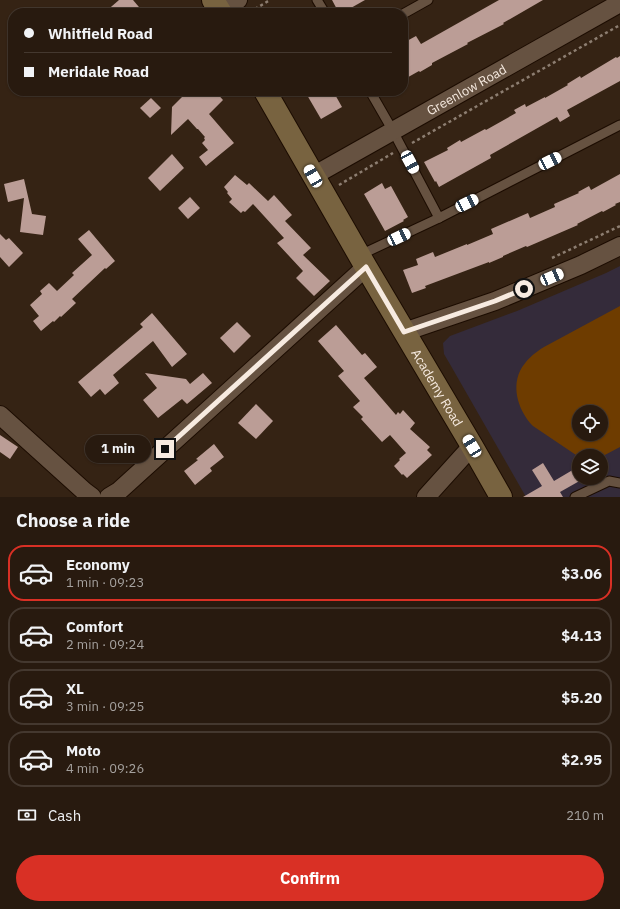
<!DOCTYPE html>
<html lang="en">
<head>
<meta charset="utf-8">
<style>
  :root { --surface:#281a0f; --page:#34271d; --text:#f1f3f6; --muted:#a5a19e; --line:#44382f; --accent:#d93025 }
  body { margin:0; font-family:"IBM Plex Sans",sans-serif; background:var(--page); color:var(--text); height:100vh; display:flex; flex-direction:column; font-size:15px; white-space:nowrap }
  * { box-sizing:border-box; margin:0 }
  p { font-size:13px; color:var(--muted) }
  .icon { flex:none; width:22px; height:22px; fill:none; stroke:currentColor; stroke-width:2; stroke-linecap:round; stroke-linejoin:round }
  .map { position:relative; height:497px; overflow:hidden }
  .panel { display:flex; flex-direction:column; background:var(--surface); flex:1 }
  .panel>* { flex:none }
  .banner { position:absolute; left:8px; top:8px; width:400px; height:88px; border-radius:16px; box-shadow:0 1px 3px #0004,0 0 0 1px var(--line); display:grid; align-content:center; height:88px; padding:0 16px; background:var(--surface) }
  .tools { position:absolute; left:572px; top:405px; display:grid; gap:8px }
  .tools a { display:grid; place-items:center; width:36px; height:36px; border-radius:50%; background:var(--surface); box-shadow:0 1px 3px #0004,0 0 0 1px var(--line); font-size:20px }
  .end { position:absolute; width:18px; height:18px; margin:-9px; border:5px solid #f7ebe1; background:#111; box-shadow:0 0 0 2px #111 }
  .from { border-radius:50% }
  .bubble { position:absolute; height:28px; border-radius:14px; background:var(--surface); box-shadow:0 1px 3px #0004,0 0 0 1px var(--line); font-size:13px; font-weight:800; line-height:28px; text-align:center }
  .car { position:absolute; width:12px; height:24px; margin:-12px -6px; border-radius:5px; box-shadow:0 0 3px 1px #0007; background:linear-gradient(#fff 24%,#345 0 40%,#fff 0 76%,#345 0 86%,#fff 0) }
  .banner b { display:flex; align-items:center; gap:14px; height:38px; font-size:15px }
  .banner b+b { border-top:1px solid var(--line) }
  .banner i { width:10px; height:10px; background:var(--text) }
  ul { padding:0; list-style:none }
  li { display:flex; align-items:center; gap:12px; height:56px; margin:0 8px 6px; padding:0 8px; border:2px solid var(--line); border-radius:16px }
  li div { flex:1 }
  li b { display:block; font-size:15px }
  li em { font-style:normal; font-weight:800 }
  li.selected { border-color:var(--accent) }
  li>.icon { width:36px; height:36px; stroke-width:1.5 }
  h2 { padding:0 16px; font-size:18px; line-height:48px }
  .pay { display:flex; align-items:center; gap:10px; height:44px; padding:0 16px; font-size:15px }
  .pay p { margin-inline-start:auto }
  .action { display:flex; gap:8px; margin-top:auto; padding:8px 16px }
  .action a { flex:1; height:46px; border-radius:24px; background:var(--accent); color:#fff; font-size:16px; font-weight:800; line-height:46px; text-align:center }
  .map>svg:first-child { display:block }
  .education { fill:#342b3a; fill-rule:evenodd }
  .green { fill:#6e3c00; fill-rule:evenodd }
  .building { fill:#bb9d96 }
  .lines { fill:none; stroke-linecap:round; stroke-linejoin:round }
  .lane-casing { stroke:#1c0c01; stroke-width:11 }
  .street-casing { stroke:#1c0c01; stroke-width:20 }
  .secondary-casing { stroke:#1c0c01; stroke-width:24 }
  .path { stroke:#8d7e71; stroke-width:2.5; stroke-dasharray:3 3; stroke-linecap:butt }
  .lane { stroke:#665241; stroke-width:9 }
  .street { stroke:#665241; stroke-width:18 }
  .secondary { stroke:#786340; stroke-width:22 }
  .route { stroke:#f7ebe1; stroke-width:5 }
  .labels { text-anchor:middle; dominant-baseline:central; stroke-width:4; stroke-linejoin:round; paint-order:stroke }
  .street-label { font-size:13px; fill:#f7ebe1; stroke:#352314 }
</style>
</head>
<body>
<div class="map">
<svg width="620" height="497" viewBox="0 0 620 497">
  <rect width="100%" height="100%" fill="#352314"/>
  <path class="education" d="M 620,266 L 620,497 L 526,497 L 451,366 L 444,354 L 443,343 L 450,336 L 517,311 L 606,273 ZM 579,412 L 601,412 L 601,434 L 579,434 ZM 579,456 L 601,456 L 601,478 L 579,478 Z"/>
  <path class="green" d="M 620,306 L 620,447 L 601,457 L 579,456 L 579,457 L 533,426 C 520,413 511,390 520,371 C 525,361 534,353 544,347 ZM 579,412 L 601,412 L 601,434 L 579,434 Z"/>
  <g class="building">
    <polygon points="119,0 133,0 144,13 104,13"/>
    <polygon points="332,0 365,0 342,13 339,13"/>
    <polygon points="499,0 543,0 503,23 504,24 467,43 468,44 432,63 432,65 420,72 419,71 403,80 403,54 409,50 405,42 416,36 421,44"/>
    <polygon points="620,56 620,81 567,110 570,116 560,122 557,117 490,155 491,158 439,187 436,181 435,182 424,162 448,150 447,148 460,140 461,142 485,129 486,130 516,113 514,110 525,104 526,107 545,97 545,98 568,85 567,84 580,76 581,78 616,57 617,58"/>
    <polygon points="188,91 215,91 223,100 209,114 234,143 206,166 199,157 208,150 202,143 205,140 204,138 205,137 198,129 199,129 197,129 188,119 171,135 172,107"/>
    <polygon points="314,91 333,91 342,107 321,119 307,95"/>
    <polygon points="151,98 161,108 150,118 140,108"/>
    <polygon points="172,154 184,168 160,191 148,178"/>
    <polygon points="620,174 620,202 615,204 616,205 603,212 602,211 577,224 578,225 527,247 526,246 503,256 503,257 489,263 489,262 425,286 426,288 412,293 403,270 418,265 416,259 433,252 435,257 467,244 467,245 493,234 491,229 528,213 530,218 555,207 554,204 579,193 578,192 589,186 591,190"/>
    <polygon points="235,175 247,185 249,183 268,201 274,195 292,215 285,221 311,248 303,255 330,281 314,296 296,278 303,271 277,243 284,238 253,204 245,212 243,211 241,213 229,202 232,199 227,193 228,192 224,187"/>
    <polygon points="24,179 32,214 46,216 43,235 20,232 24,198 8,202 4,184"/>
    <polygon points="382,183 385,189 391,186 408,217 403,220 404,221 385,231 364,194"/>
    <polygon points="190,197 200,208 188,219 178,208"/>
    <polygon points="89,230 115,261 106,269 105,268 72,299 76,303 61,317 60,316 54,322 53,321 41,331 33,321 39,316 30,305 42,294 40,291 49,283 57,291 74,275 72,273 92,255 78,239"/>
    <polygon points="0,234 6,240 9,238 23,253 9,267 0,257"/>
    <polygon points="152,313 187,354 172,367 153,341 113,375 119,383 105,395 100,389 91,397 78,382 143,327 140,324"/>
    <polygon points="237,322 251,336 234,353 220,338"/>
    <polygon points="336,325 362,355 365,353 377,367 364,378 396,415 398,412 400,414 403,410 415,423 410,429 430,447 427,450 432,455 407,478 403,474 402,475 394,466 400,460 399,459 406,453 390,435 382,442 361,419 363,417 353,407 360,401 338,376 344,371 318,341"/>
    <polygon points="145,373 186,379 190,384 203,373 212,383 187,404 182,399 158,418 143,400 157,388"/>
    <polygon points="256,404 273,421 256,439 238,423"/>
    <polygon points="0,435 18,447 10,459 0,452"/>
    <polygon points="214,444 224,457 210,468 212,471 195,485 184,471 198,460 196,459"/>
    <polygon points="543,463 554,481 576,468 579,473 579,478 582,478 583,479 560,492 563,497 523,497 542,486 532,470"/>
  </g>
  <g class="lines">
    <defs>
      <g id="lane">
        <polyline points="317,0 325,13"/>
        <polyline points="403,14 428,0"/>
        <polyline points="370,91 393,131 439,218"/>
        <polyline points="360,255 439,218 620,125"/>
        <polyline points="575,497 609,481 620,483"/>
      </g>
      <g id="street">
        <polyline points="219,11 238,0"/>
        <path id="s1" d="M 313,176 L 620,3"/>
        <polyline points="404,332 495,301 581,265 620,246"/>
        <polyline points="0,415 84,491 92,497"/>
        <polyline points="109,497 119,491 366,267"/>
        <polyline points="426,497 472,446"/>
      </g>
      <g id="secondary">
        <polyline points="213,0 221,13"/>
        <path id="s2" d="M 265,91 L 366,267 L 472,446 L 501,497"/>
      </g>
    </defs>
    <use href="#lane" class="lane-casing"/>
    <use href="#street" class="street-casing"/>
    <use href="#secondary" class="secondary-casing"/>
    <g class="path">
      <polyline points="250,12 270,0"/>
      <polyline points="412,143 620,25"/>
      <polyline points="339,185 393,153"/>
      <polyline points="552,258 620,226"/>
    </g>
    <use href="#lane" class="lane"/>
    <use href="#street" class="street"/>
    <use href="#secondary" class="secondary"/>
  </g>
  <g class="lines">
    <polyline class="route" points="165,449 366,267 404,332 495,301 524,289"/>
  </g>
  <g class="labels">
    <g class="street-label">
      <text stroke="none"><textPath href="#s1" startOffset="176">Greenlow Road</textPath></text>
      <text stroke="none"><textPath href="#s2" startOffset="343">Academy Road</textPath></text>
    </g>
  </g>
</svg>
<div class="tools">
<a><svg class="icon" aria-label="locate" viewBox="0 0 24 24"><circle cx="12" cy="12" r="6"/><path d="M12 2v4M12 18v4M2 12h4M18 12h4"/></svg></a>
<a><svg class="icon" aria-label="layers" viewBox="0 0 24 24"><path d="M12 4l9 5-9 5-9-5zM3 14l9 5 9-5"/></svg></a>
</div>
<i class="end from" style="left:524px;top:289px"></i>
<i class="end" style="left:165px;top:449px"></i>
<div class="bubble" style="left:85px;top:435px;width:66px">1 min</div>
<i class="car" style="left:550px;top:161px;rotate:63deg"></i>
<i class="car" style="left:410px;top:162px;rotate:152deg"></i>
<i class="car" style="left:313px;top:176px;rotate:330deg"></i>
<i class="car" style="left:467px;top:203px;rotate:63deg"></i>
<i class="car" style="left:399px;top:237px;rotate:65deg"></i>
<i class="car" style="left:552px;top:277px;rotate:67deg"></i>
<i class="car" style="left:472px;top:446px;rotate:329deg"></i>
<div class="banner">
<b><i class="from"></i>Whitfield Road</b>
<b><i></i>Meridale Road</b>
</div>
</div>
<section class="panel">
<h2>Choose a ride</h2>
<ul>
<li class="selected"><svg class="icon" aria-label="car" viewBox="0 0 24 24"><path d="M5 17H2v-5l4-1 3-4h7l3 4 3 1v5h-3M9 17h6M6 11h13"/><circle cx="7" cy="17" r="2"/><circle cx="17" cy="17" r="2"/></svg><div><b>Economy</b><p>1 min · 09:23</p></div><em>$3.06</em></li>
<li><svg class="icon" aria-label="car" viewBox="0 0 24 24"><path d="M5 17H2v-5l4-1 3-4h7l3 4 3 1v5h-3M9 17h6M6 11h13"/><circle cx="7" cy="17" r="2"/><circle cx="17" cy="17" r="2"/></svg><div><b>Comfort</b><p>2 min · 09:24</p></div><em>$4.13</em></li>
<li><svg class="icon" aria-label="car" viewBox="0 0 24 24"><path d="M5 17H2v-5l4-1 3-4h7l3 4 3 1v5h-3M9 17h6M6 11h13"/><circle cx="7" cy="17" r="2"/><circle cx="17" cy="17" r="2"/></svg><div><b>XL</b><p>3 min · 09:25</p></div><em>$5.20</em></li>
<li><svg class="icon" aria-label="car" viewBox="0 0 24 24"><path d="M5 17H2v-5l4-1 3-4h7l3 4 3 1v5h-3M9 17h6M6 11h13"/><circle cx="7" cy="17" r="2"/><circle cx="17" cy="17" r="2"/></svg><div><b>Moto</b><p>4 min · 09:26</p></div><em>$2.95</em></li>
</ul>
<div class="pay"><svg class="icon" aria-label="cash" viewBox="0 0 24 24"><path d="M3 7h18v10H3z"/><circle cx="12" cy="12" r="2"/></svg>Cash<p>210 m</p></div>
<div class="action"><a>Confirm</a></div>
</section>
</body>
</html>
